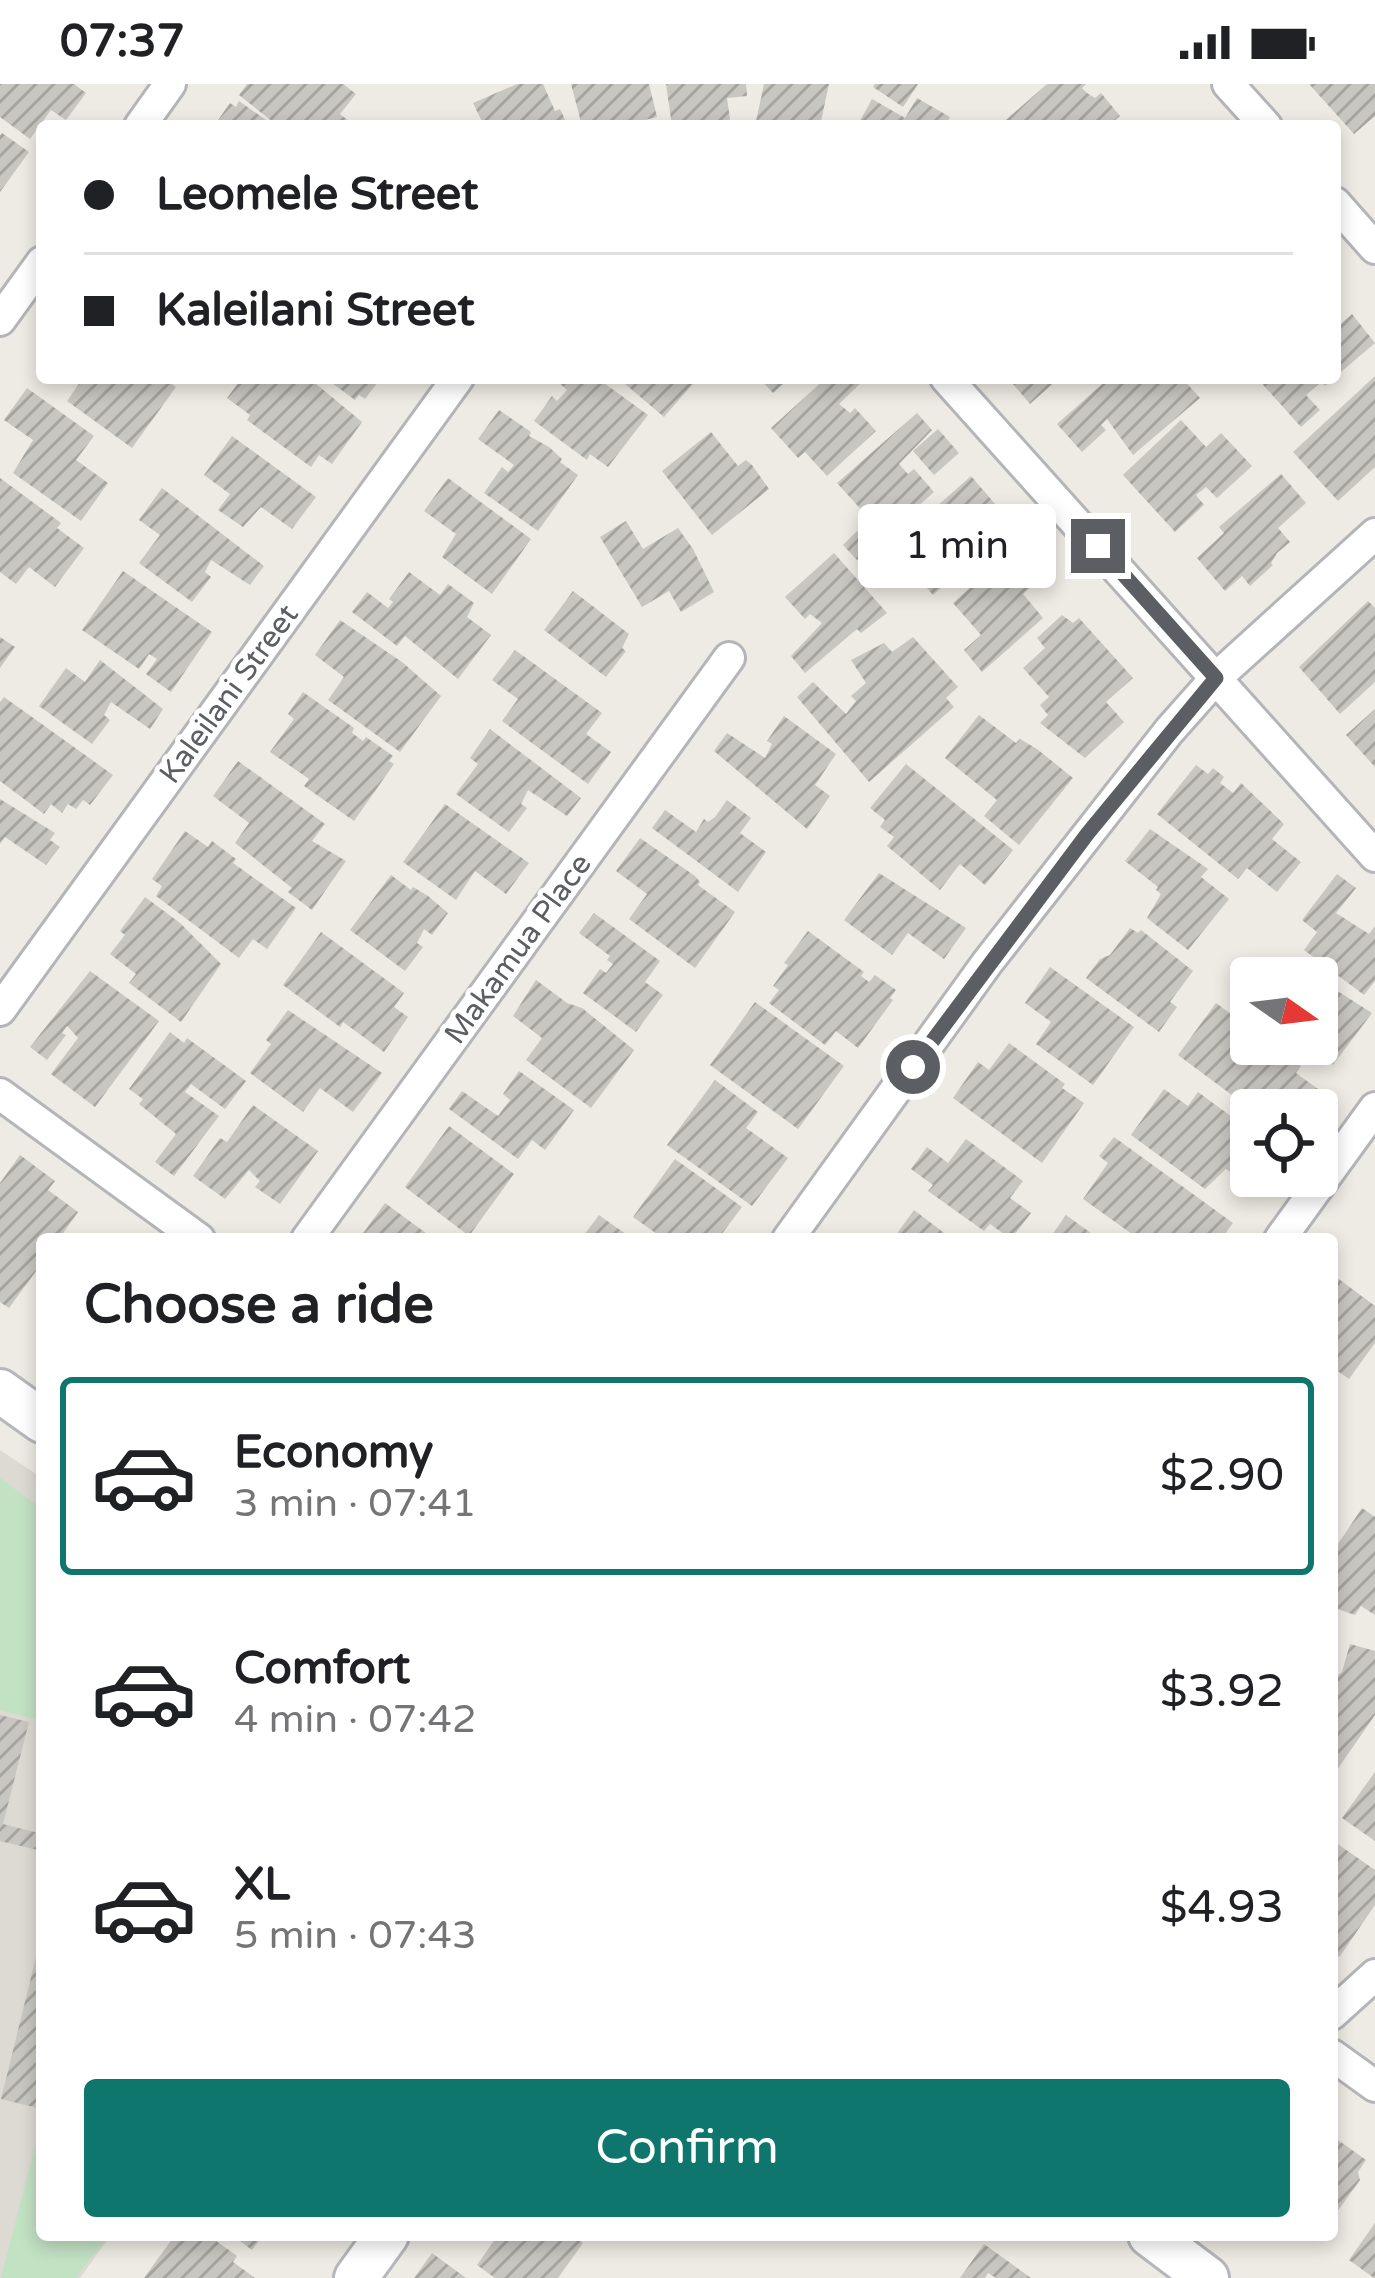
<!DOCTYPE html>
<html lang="en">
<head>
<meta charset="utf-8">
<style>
  :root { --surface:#fff; --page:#f2f2f2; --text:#202124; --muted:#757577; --line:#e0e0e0; --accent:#0f766e }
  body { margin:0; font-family:"Varela Round",sans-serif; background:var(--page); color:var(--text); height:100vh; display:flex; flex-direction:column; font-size:45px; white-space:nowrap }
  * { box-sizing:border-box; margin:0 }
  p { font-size:39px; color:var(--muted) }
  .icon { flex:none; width:66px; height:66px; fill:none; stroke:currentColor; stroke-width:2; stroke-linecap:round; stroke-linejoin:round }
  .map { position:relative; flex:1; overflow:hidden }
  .panel { position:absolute; left:36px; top:1149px; width:1302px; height:1008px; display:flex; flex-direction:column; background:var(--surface); border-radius:12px; box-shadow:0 6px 18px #0003 }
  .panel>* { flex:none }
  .top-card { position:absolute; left:36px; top:36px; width:1305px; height:264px; border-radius:12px; box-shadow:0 6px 18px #0003; display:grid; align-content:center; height:264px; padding:0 48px; background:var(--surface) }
  .needle { width:78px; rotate:104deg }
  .tools { position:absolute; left:1230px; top:873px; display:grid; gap:24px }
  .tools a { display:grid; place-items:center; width:108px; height:108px; border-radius:12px; background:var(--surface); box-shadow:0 6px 18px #0003; font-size:60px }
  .end { position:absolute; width:54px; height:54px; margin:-27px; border:15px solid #5b5e62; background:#fff; box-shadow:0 0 0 6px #fff }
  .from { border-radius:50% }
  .bubble { position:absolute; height:84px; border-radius:12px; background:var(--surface); box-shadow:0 6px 18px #0003; font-size:39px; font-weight:600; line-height:84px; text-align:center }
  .top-card b { display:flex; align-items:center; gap:42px; height:114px; font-size:45px }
  .top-card b+b { border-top:3px solid var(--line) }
  .top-card i { width:30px; height:30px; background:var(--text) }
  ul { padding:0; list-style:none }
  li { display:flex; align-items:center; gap:36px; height:198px; margin:0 24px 18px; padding:0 24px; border:6px solid transparent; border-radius:12px }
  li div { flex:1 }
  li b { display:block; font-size:45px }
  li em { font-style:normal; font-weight:600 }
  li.selected { border-color:var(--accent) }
  li>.icon { width:108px; height:108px; stroke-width:1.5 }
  h2 { padding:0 48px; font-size:54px; line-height:144px }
  .action { display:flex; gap:24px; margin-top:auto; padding:24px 48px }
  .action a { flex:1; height:138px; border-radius:12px; background:var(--accent); color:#fff; font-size:48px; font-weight:600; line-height:138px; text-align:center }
  .status { display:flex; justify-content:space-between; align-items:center; height:84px; padding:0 60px; background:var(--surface); direction:ltr }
  .status svg { height:33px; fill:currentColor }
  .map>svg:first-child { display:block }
  .education { fill:#dcdad2 }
  .grass { fill:#c2e2c4 }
  .building { fill:url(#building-hatch) }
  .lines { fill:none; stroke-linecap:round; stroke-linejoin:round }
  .street-casing { stroke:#b4b5b9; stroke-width:36 }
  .secondary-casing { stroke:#b5b7bc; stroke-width:48 }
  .street { stroke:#fff; stroke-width:30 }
  .secondary { stroke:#fff; stroke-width:42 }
  .route { stroke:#5b5e62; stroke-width:15 }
  .labels { text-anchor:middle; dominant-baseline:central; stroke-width:10; stroke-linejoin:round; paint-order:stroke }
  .street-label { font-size:30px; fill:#5b5e62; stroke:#fff }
</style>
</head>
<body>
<div class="status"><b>07:37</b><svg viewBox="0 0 49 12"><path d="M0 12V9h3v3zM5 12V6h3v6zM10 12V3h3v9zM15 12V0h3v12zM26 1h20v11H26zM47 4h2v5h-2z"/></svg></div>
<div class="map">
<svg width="1375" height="2194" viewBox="0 0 1375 2194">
  <defs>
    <pattern id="building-hatch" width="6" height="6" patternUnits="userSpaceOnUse" patternTransform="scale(3)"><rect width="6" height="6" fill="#c8c6c0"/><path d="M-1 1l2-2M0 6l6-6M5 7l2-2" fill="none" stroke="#a5a49f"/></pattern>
  </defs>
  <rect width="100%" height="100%" fill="#edebe3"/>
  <polygon class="education" points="0,1366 42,1394 42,2151 111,2151 80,2194 0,2194"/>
  <g class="grass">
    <polygon points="0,1394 42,1425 42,1637 0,1626"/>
    <polygon points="42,2035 42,2151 108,2151 76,2194 1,2194"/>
  </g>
  <g class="building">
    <polygon points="0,0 74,0 86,9 66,36 51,26 30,55 0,33"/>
    <polygon points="247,0 343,0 356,10 340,30 355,42 278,42 239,11"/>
    <polygon points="517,0 543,0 555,27 560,25 568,42 484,42 473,19"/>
    <polygon points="571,0 649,0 657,33 633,39 634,42 582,42"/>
    <polygon points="666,0 746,0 747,12 727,14 731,42 672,42"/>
    <polygon points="764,0 829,0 820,42 786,42 787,38 780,37 779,42 755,42"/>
    <polygon points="875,0 918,0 903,23 873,3"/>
    <polygon points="1047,0 1086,0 1082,4 1087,9 1095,14 1101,9 1120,32 1108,42 999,42"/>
    <polygon points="1309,0 1375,0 1375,32 1354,50"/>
    <polygon points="917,14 950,33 945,42 857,42 872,15 905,34"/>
    <polygon points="239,17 269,38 266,42 214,42 230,19 236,23"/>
    <polygon points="2,49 29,68 0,108 0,51"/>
    <polygon points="1352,230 1375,259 1335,293 1335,245"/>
    <polygon points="1375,292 1375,383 1338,417 1293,368"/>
    <polygon points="83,294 163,294 176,303 132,364 67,317"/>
    <polygon points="242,294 309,294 362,338 332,380 319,371 311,383 247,336 250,331 227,314"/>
    <polygon points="325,294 381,294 365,315 359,311 355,316"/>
    <polygon points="545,294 597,294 648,331 608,383 590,370 587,376 534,337 552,312 557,317 567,306 555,295 552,299"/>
    <polygon points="618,294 698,294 664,333"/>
    <polygon points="759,294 790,294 773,309"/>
    <polygon points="826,294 866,294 839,320 850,329 855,324 876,347 827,392 805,368 798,374 771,344"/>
    <polygon points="1019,294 1059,294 1030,320 1013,300"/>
    <polygon points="1109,294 1168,294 1172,298 1182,294 1200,314 1133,371 1107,335 1101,341 1106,346 1082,368 1057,340"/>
    <polygon points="1257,294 1334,294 1325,302 1321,298 1306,311 1320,326 1301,343"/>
    <polygon points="27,304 94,352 76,376 108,399 81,437 13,389 33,356 4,336"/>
    <polygon points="499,326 531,348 529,352 549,363 562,375 560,378 578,391 538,447 484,409 502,383 508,388 514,381 478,355"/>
    <polygon points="917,329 932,346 899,380 908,390 914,385 934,408 885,452 837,399"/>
    <polygon points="1181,336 1206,363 1221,349 1252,382 1217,414 1206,403 1196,411 1204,421 1175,448 1123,391"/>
    <polygon points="938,345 959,369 934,391 913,367"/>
    <polygon points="711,348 738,382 746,376 752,381 769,405 712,451 662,387"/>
    <polygon points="232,352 316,413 292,445 261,423 243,443 218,426 230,410 204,391"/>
    <polygon points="1281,390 1306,419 1278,444 1290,458 1277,469 1271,479 1273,481 1250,502 1242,492 1225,507 1197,474 1224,449 1219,443"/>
    <polygon points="971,392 1008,435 987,455 991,460 933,511 905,479 897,486 883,470"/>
    <polygon points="0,394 61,439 57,444 84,464 55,503 29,483 16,500 0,488"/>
    <polygon points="448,394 531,455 492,510 442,473 456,450 424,427"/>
    <polygon points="162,404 264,482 250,501 211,476 205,488 211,493 192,518 139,479 160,451 139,436"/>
    <polygon points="626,437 643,465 678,444 693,465 714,508 681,528 669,507 642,523 600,453"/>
    <polygon points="857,447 872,463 857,476 843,461"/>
    <polygon points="1024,456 1051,485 1023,510 1043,534 982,588 964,566 981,551 953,519"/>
    <polygon points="834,469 887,529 861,549 857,545 805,589 791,572 822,539 810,530 805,535 785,513"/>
    <polygon points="123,487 212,548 171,608 146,590 157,575 149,570 139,585 82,546"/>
    <polygon points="409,488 440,511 448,500 474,519 467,533 491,551 458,595 405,552 397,562 352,528 367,508 388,524 393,518 389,515"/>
    <polygon points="573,507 629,550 622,564 626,567 606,593 544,546"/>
    <polygon points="1368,517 1375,524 1375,598 1340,630 1299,583"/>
    <polygon points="1062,531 1073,539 1079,534 1133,594 1106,618 1124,638 1085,674 1040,639 1048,631 1040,621 1049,613 1023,584 1045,564 1037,554"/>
    <polygon points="340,536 402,578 441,612 400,668 328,616 344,593 315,571"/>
    <polygon points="0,553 15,563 0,584"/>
    <polygon points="913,553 958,603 946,614 954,623 869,698 797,613 813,598 846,630 856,617 851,612 866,599 851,576 884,559 892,568"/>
    <polygon points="515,566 602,629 586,650 611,668 588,700 502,637 518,615 492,596"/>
    <polygon points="100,576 163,625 150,645 111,618 104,631 110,636 92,660 39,622 66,584 85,598"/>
    <polygon points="303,608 354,644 352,649 363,657 366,653 393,672 389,677 394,680 354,737 304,702 309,695 270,668 294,635 288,630"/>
    <polygon points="4,613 113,691 90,721 83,716 76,725 68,720 62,729 51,720 44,730 0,697 0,618"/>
    <polygon points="1375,625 1375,683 1346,651"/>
    <polygon points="979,631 1016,659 1020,655 1037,665 1073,694 1019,761 984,732 997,716 945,674"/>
    <polygon points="784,632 836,670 815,701 830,712 807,745 714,667 727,649 765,674 772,660 767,657"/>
    <polygon points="490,645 581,714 567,732 528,706 521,720 527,724 509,748 456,710 478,680 470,674"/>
    <polygon points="238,677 325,740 312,757 346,777 312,826 288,808 292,804 235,759 249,739 213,712"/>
    <polygon points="906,680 1013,766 985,801 960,780 940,806 887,762 894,753 880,743 885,736 870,724"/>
    <polygon points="1196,681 1208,690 1213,684 1224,693 1220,699 1233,709 1241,699 1284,740 1272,755 1301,778 1277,808 1247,784 1238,795 1157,730"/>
    <polygon points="0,715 55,749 50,756 60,763 46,781 5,753 0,760"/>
    <polygon points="727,716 751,734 740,749 766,768 738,808 652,744 665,726 696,748 704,735 708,738 715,733"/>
    <polygon points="445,720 529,779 506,810 475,787 456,816 403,778"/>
    <polygon points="1150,745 1208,785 1201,793 1229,815 1188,866 1147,834 1161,810 1156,806 1158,803 1125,777"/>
    <polygon points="185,747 208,763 212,757 236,775 233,779 296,824 267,865 253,855 239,874 156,812 162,802 152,795"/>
    <polygon points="640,754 695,792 700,798 698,801 735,828 695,884 629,835 647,810 616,787"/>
    <polygon points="879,789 966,844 944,875 908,849 892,871 844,836"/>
    <polygon points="1337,790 1356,804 1336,829 1369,850 1375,842 1375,897 1364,911 1304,866 1317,848 1302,836"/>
    <polygon points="391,791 411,806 413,803 428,812 448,829 432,851 424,845 417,859 423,863 405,887 350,846"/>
    <polygon points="145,813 180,839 221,880 181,938 129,899 136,890 110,870 125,851 120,847"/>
    <polygon points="594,829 660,877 645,898 663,911 636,948 583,909 600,885 606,889 613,880 607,876 610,872 579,849"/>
    <polygon points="1130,844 1138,849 1141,846 1193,887 1170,918 1177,923 1159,948 1086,894 1100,875 1110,871"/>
    <polygon points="808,847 864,888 861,892 869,898 875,891 896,906 890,914 893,916 858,964 836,947 825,961 769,919 779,906 773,902 788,881 784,879"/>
    <polygon points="321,848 404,909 394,923 408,933 384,968 343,938 340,943 283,901"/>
    <polygon points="1050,883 1134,943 1093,1001 1036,960 1051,938 1025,919"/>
    <polygon points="90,887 159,937 95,1023 51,990 78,954 70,945 67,942 62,949 66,951 47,976 30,963"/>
    <polygon points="1317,894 1372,929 1333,981 1305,960 1317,960"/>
    <polygon points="536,896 567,919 582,924 634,966 591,1024 526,976 542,954 513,932"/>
    <polygon points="755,918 844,982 798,1045 710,981"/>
    <polygon points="1216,919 1251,945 1251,960 1272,960 1301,982 1296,989 1318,1005 1303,1026 1252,1026 1178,971"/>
    <polygon points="288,926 382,989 353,1028 320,1004 303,1028 250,989 271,960 266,956"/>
    <polygon points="170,948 184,959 187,954 246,997 225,1025 191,1000 185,1008 219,1032 174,1092 155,1078 176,1050 139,1020 143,1015 129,1005"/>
    <polygon points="1009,959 1065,1000 1062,1004 1084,1019 1042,1079 953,1014 978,978 989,986"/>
    <polygon points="519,987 574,1026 545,1066 532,1056 518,1075 449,1025 462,1007 498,1032 510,1016 503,1010"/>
    <polygon points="715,996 758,1028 746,1044 788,1074 752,1122 667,1061"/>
    <polygon points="1164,1005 1188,1022 1198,1008 1247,1044 1243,1052 1251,1058 1251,1092 1264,1092 1254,1105 1226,1085 1205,1105 1131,1051"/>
    <polygon points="253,1021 318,1067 280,1120 255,1103 260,1097 249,1086 225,1115 193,1092 220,1054 227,1058"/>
    <polygon points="449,1042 514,1090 469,1152 405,1103"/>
    <polygon points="1114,1053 1233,1139 1221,1155 1139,1155 1083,1115 1108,1079 1099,1072"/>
    <polygon points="966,1055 1023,1097 1010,1114 1031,1129 1011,1155 990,1140 984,1147 928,1107 933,1101 911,1085 927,1063 948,1079"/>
    <polygon points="20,1071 55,1097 48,1106 78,1128 59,1155 42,1155 42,1179 9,1224 0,1218 0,1099"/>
    <polygon points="675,1075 742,1123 718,1155 664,1155 633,1133"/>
    <polygon points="385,1119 434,1155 359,1155"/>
    <polygon points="914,1126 952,1155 893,1155"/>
    <polygon points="599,1131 617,1144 634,1155 581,1155"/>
    <polygon points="1066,1131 1099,1155 1049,1155"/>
    <polygon points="1332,1190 1375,1222 1375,1259 1349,1295 1332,1283"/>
    <polygon points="1362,1424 1375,1433 1375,1531 1361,1522 1355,1531 1332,1523 1332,1469"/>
    <polygon points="1350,1560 1375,1567 1375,1631 1332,1693 1332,1596 1342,1588"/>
    <polygon points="0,1631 29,1638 3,1740 42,1750 42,1767 0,1757"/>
    <polygon points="1375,1688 1375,1757 1342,1734"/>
    <polygon points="1332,1756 1375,1786 1375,1821 1340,1872 1332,1877"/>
    <polygon points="40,1857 42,1857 42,2025 1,2015"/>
    <polygon points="1338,2056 1366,2076 1358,2088 1360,2096 1332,2135 1332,2065"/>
    <polygon points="1375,2139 1375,2194 1374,2194 1349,2176"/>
    <polygon points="175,2151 208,2151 237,2172 233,2178 255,2194 144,2194"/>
    <polygon points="232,2151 263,2151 252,2166"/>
    <polygon points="498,2151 572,2151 583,2159 558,2194 495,2194 477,2181"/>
    <polygon points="984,2160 1031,2194 996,2194 988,2189 985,2194 960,2194"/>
    <polygon points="432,2169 466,2194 414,2194"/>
  </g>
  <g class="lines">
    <defs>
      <g id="street">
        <polyline points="1228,0 1266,42"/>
        <polyline points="140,42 170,0"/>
        <polyline points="1335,119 1375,164"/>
        <polyline points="0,236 42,178"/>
        <polyline points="946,294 1375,772"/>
        <polyline points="0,926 458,294"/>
        <polyline points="0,1010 199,1155"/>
        <polyline points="307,1155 729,574"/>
        <polyline points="788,1155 987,879 1169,647 1216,594 1375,450"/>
        <polyline points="1280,1155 1375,1024"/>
        <polyline points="1332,1930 1375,1891"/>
        <polyline points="1332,1971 1375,2002"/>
      </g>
      <g id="secondary">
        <polyline points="0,1307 42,1337"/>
        <polyline points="1150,2151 1207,2194"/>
        <polyline points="356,2194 387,2151"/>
      </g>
    </defs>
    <use href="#street" class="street-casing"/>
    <use href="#secondary" class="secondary-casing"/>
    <use href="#street" class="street"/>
    <use href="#secondary" class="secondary"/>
  </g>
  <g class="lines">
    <polyline class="route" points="913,983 1088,749 1216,594 1098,462"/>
  </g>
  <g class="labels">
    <g class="street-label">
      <text transform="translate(229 610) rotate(-54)">Kaleilani Street</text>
      <text transform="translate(518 865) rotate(-54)">Makamua Place</text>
    </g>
  </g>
</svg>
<div class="tools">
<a><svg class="needle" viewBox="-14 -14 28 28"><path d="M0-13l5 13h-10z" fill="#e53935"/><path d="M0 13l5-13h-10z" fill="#757577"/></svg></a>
<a><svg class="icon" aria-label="locate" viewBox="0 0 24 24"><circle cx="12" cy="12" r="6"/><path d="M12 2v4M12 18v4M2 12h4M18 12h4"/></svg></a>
</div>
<i class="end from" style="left:913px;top:983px"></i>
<i class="end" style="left:1098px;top:462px"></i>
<div class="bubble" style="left:858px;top:420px;width:198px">1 min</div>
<div class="top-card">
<b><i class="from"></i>Leomele Street</b>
<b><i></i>Kaleilani Street</b>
</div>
<section class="panel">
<h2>Choose a ride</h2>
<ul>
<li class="selected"><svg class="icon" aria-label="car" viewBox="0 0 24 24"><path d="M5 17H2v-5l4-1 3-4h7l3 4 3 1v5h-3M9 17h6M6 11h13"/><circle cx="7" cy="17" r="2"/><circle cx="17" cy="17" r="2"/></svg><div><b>Economy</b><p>3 min · 07:41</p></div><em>$2.90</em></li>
<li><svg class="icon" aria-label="car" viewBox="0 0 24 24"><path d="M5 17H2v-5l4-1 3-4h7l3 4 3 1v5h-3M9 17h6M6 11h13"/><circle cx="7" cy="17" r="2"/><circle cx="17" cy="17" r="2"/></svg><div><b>Comfort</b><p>4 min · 07:42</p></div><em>$3.92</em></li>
<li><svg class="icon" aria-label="car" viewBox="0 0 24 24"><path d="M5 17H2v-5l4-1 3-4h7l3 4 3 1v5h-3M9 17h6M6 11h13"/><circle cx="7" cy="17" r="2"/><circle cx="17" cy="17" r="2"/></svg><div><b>XL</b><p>5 min · 07:43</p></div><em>$4.93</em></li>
</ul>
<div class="action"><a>Confirm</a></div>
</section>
</div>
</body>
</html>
